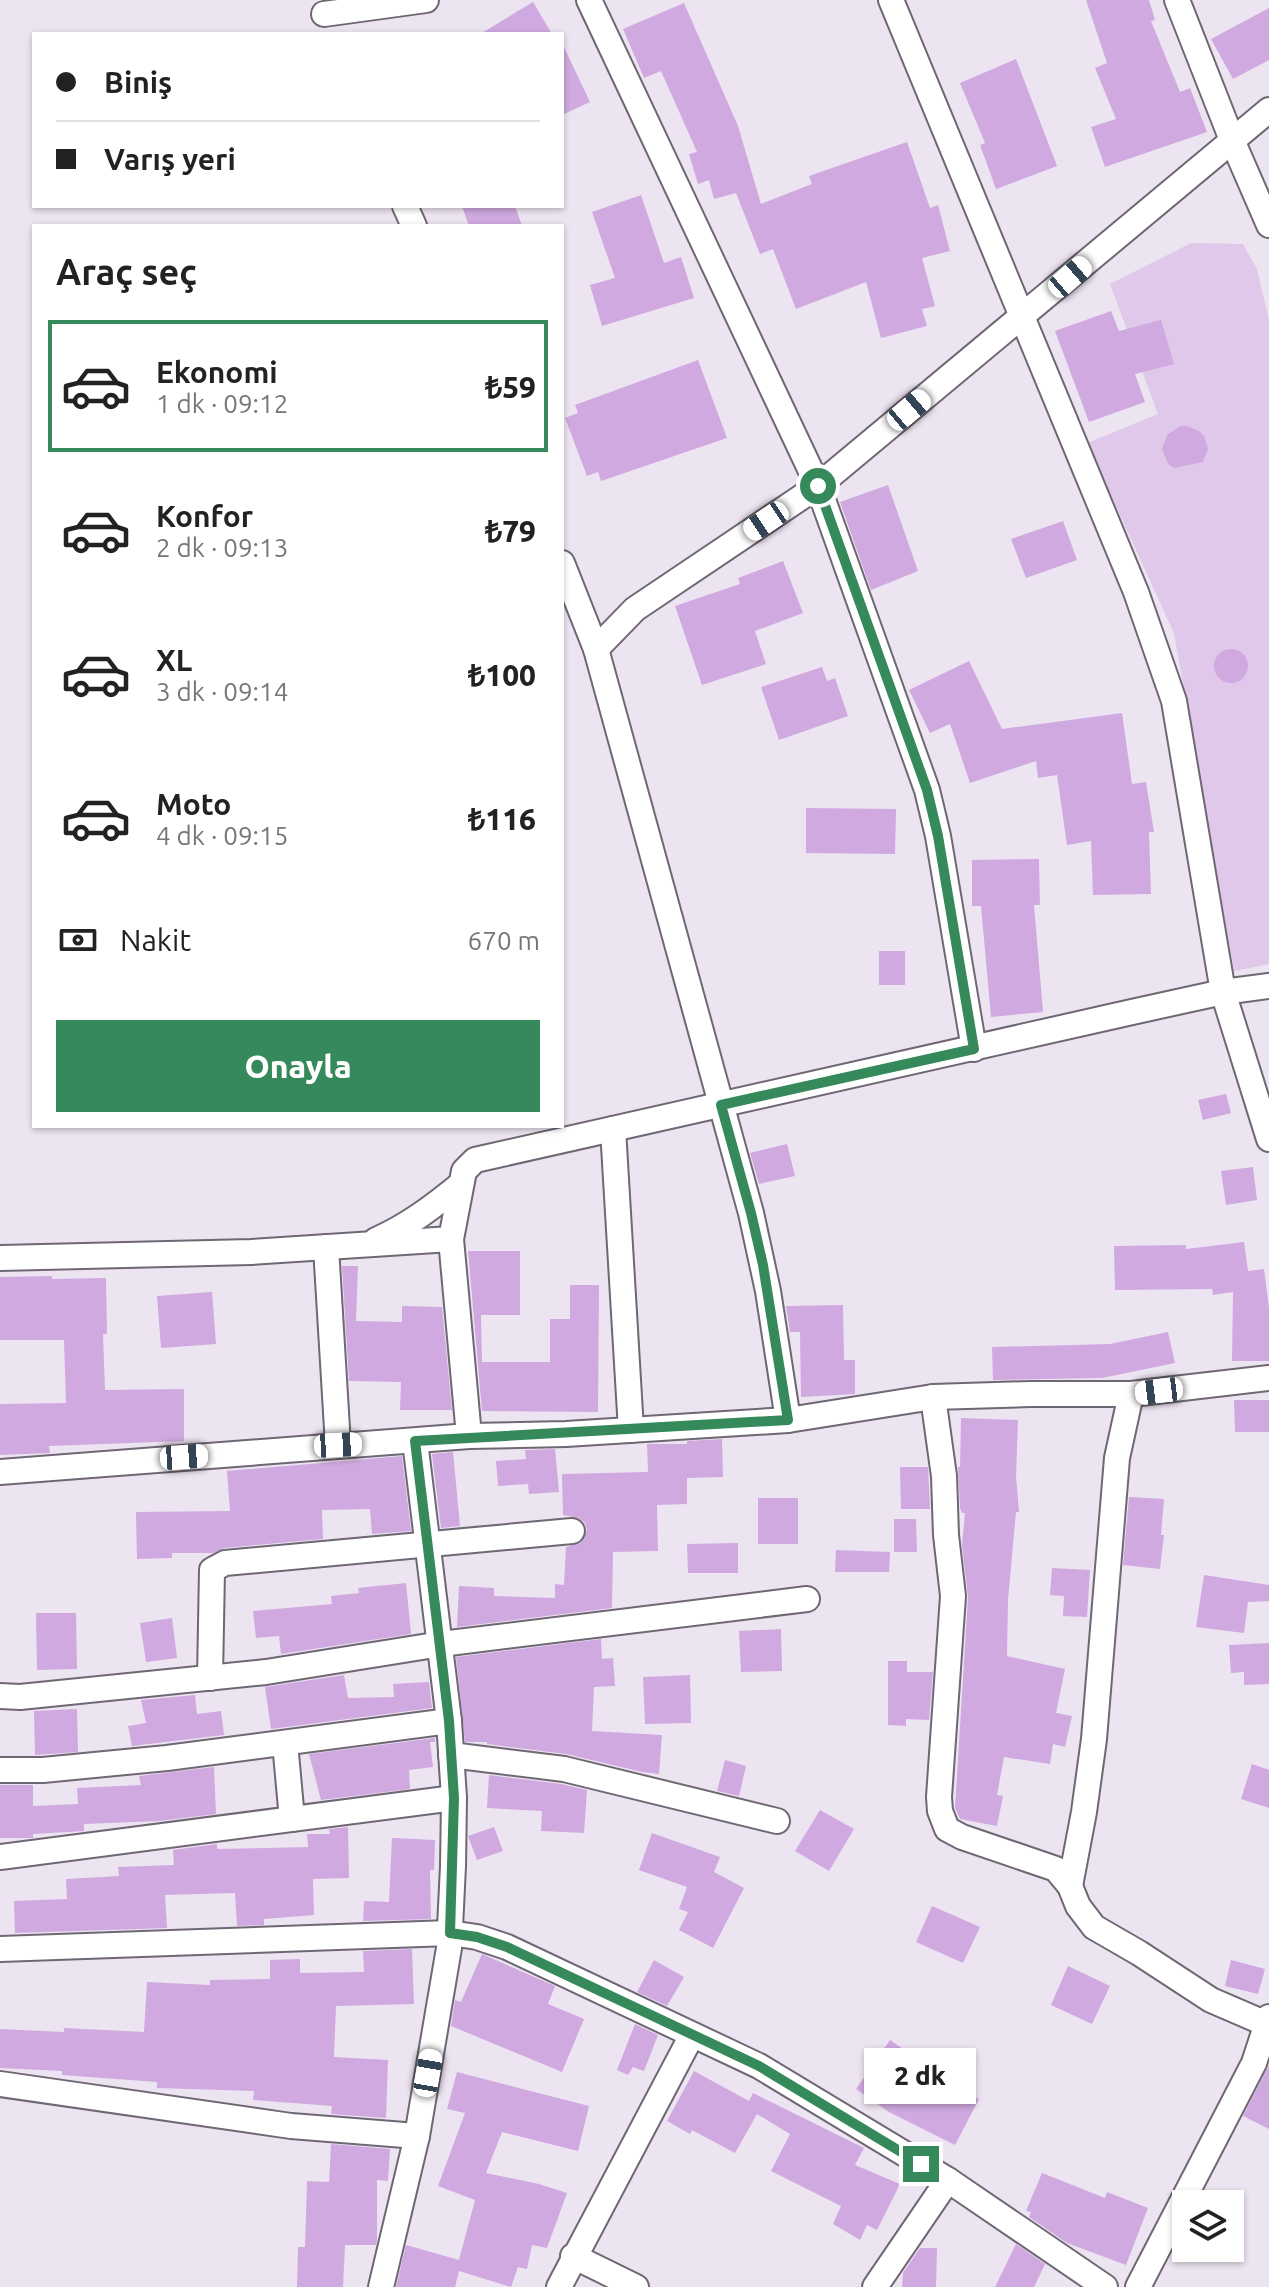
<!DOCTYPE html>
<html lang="tr">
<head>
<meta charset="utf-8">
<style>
  :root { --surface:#fff; --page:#f6f6f6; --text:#222; --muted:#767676; --line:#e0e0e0; --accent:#36895b }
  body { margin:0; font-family:Ubuntu,sans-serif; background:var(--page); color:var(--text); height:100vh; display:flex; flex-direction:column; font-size:30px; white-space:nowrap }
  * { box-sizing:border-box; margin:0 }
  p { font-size:26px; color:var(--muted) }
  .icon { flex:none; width:44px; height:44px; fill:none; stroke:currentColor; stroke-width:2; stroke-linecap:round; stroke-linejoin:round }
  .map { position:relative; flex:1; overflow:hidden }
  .panel { position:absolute; left:32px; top:224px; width:532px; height:904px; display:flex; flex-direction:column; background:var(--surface); border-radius:0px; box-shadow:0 2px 6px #0004 }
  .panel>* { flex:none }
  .hud { position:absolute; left:32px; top:32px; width:532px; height:176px; border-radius:0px; box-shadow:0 2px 6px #0004; display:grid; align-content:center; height:176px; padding:0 24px; background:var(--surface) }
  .buttons { position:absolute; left:1172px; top:2190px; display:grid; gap:16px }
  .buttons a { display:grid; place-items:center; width:72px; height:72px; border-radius:0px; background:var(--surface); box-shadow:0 2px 6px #0004; font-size:40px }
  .end { position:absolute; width:36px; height:36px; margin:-18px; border:10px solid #36895b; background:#fff; box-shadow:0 0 0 4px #fff }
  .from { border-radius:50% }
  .bubble { position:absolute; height:56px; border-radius:0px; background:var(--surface); box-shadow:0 2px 6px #0004; font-size:26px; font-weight:800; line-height:56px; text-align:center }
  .car { position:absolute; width:24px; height:48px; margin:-24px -12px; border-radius:10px; box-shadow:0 0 6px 2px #0007; background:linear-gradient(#fff 24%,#345 0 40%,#fff 0 76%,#345 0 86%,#fff 0) }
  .hud b { display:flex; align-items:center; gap:28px; height:76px; font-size:30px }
  .hud b+b { border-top:2px solid var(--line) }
  .hud i { width:20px; height:20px; background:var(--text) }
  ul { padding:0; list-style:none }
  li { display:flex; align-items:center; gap:24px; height:132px; margin:0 16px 12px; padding:0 8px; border:4px solid transparent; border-radius:0px }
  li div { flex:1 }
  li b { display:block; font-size:30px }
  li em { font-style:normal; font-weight:800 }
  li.selected { border-color:var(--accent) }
  li>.icon { width:72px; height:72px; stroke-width:1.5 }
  h2 { padding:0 24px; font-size:36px; line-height:96px }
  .pay { display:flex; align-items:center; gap:20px; height:88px; padding:0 24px; font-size:30px }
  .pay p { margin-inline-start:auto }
  .cta { display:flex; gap:16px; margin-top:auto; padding:16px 24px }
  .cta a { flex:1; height:92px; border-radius:0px; background:var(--accent); color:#fff; font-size:32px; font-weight:800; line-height:92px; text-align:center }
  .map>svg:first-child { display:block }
  .green { fill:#dfc8e9 }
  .building { fill:#cfa9e0 }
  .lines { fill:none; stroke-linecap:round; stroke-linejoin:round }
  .minor-casing { stroke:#6f6773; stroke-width:28 }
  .minor { stroke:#fff; stroke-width:24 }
  .route { stroke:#36895b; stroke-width:10 }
</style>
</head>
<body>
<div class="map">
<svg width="1269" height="2287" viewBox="0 0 1269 2287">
  <rect width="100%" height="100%" fill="#ede4f1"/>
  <polygon class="green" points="1191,243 1243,244 1257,269 1269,320 1269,964 1234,971 1174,633 1087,443 1158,414 1110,284"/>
  <g class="building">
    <polygon points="1086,0 1149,0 1155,20 1151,21 1180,92 1190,88 1207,132 1105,167 1091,127 1116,119 1095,68 1107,63"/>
    <polygon points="533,2 552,34 480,34"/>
    <polygon points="684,3 738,126 761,204 812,184 809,176 907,142 930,208 938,205 950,251 922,258 935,306 922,309 927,326 881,338 866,282 796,309 773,249 760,254 736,193 714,199 709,180 698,184 689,154 697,152 661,71 644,78 623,29"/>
    <polygon points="1269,8 1269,60 1233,79 1211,39"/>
    <polygon points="562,43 590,102 562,115"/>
    <polygon points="1016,59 1057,166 996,189 980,145 985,143 960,83"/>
    <polygon points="641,195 664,263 681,257 694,298 602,326 590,285 615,278 592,212"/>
    <polygon points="462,206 515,206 522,226 469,226"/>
    <polygon points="1111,311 1119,331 1161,320 1174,364 1135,374 1145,402 1089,422 1055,331"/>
    <polygon points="698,360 727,438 601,481 598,472 587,476 565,418 578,413 575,405"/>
    <polygon points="1180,426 1187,426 1199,431 1204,436 1208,449 1203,462 1174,468 1168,464 1162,449 1167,435"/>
    <polygon points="888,485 918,571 871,590 840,502"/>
    <polygon points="1063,521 1077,560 1026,578 1011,539"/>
    <polygon points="783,561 803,613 755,631 766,664 702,685 675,606 740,584 738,578"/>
    <circle cx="1231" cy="666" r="17"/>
    <polygon points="969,661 1002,729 1122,713 1132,784 1146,782 1154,832 1149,832 1151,894 1093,895 1091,841 1067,845 1057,775 1038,778 1036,761 970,783 950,724 930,733 909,690"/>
    <polygon points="822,667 827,681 835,678 848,716 779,740 761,687"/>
    <polygon points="806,808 896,809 895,854 806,853"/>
    <polygon points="1039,859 1040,905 1034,905 1043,1012 991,1017 981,906 972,906 972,860"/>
    <rect x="879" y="951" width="26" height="34"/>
    <polygon points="1226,1094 1231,1113 1203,1120 1198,1100"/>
    <polygon points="787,1144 795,1176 759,1184 750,1153"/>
    <polygon points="1253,1167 1257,1200 1226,1205 1221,1171"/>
    <polygon points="1244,1242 1248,1271 1264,1269 1269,1308 1269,1361 1232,1361 1233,1292 1213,1295 1212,1289 1115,1290 1114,1246 1186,1245 1186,1249"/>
    <polygon points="468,1251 520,1251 520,1315 481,1315 482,1362 550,1362 550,1319 570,1319 570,1285 599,1285 598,1412 482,1411"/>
    <polygon points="342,1266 358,1266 356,1321 402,1322 402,1306 442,1307 452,1410 400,1410 401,1382 349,1381"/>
    <polygon points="52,1276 52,1279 106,1278 107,1334 103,1334 105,1390 184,1389 184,1441 49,1446 50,1453 0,1455 0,1404 66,1403 64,1340 0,1340 0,1277"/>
    <polygon points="212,1292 216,1344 161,1348 157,1296"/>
    <polygon points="843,1305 844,1360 855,1360 855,1394 801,1397 800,1332 790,1332 786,1306"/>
    <polygon points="1168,1332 1175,1363 1102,1378 993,1380 992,1347 1110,1344"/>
    <polygon points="1234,1400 1269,1400 1269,1432 1235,1432"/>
    <polygon points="961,1418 1018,1420 1016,1476 1019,1512 1016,1512 1008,1600 1007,1656 1065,1669 1056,1713 1072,1716 1065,1747 1053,1744 1050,1764 1004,1757 997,1795 1003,1796 997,1826 960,1819 955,1808 968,1597 962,1545 965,1513 962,1513 960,1508 958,1467 960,1467"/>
    <polygon points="722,1439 723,1477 687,1478 687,1504 657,1505 658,1551 613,1552 612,1608 457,1627 459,1586 494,1588 494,1596 555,1598 555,1584 564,1585 566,1547 581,1543 587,1530 585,1523 579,1518 563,1515 562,1474 648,1472 647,1444 687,1444 687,1441"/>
    <polygon points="555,1449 559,1492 529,1494 528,1484 498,1486 496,1461 526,1459 525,1450"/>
    <polygon points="453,1452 460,1526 441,1528 432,1454"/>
    <polygon points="402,1456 411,1531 372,1534 370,1509 322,1510 323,1539 224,1548 213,1553 172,1553 172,1558 137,1559 136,1512 230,1511 227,1471"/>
    <polygon points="900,1467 928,1467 930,1509 901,1509"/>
    <polygon points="1129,1497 1164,1499 1161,1535 1164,1535 1160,1569 1123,1565"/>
    <rect x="758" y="1498" width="40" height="46"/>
    <polygon points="894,1519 916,1519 917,1552 894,1552"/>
    <polygon points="738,1543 738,1573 688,1573 687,1544"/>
    <polygon points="836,1550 890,1552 889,1572 835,1572"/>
    <polygon points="1052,1568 1090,1570 1087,1617 1063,1616 1064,1596 1050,1595"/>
    <polygon points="1204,1575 1269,1585 1269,1601 1248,1602 1244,1633 1196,1627"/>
    <polygon points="406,1583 411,1634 281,1654 279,1636 256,1638 253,1611 332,1604 331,1596 359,1593 358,1588"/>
    <polygon points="36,1613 76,1613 77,1669 37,1670"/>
    <polygon points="172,1618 177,1658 146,1662 140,1623"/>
    <polygon points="781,1629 782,1671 741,1672 739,1631"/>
    <polygon points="601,1639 602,1659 613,1658 615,1686 594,1687 592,1731 662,1735 659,1774 642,1772 566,1754 487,1744 487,1742 465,1742 456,1657"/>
    <polygon points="1269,1643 1269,1684 1244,1685 1244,1672 1231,1673 1229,1645"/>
    <polygon points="888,1661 907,1661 907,1672 933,1672 929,1720 906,1719 906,1726 888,1725"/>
    <polygon points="344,1675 348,1698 394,1697 393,1684 429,1682 432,1708 271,1729 265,1687"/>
    <polygon points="690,1675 691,1723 645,1724 643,1677"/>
    <polygon points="195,1695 197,1714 221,1711 224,1735 132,1746 128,1726 146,1723 141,1700"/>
    <polygon points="77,1709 78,1752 35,1755 34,1711"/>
    <polygon points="435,1738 435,1742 430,1742 433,1767 409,1770 410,1789 321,1800 309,1754"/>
    <polygon points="725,1760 746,1766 739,1796 717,1791"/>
    <polygon points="1252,1764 1269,1770 1269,1808 1241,1799"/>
    <polygon points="214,1767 216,1814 159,1821 84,1824 84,1831 33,1834 33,1838 0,1838 0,1785 33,1785 33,1806 78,1804 77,1788 141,1785 139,1776"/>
    <polygon points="489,1775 561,1784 587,1790 584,1833 541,1831 542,1811 487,1808"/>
    <polygon points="820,1810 854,1829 829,1871 795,1851"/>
    <polygon points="348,1827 349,1878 313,1879 314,1915 264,1919 264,1925 237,1926 235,1893 165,1895 167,1928 15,1933 14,1901 67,1899 66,1879 119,1876 118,1867 174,1865 173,1850 217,1844 217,1849 308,1847 307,1834 330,1834 329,1829"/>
    <polygon points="494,1827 503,1851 477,1860 468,1836"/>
    <polygon points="652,1833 720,1857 714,1872 744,1888 713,1948 679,1930 688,1912 679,1909 687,1887 639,1870"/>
    <polygon points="392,1838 435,1840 434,1870 430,1870 431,1919 363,1921 364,1901 389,1902"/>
    <polygon points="932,1906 980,1927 963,1963 916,1942"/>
    <polygon points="412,1949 414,2004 336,2006 334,2057 388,2060 386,2118 331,2114 332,2106 253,2100 254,2091 157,2088 157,2082 62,2075 62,2071 0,2068 0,2029 64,2032 64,2028 144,2032 147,1982 210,1985 210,1980 270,1979 270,1960 300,1959 300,1973 364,1972 363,1951"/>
    <polygon points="482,1954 555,1986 548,2004 584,2019 562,2072 451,2026 455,2000 461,2002"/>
    <polygon points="654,1960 684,1977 667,2006 637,1992"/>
    <polygon points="1231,1960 1265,1969 1258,1994 1225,1986"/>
    <polygon points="1068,1966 1110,1986 1092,2024 1051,2005"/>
    <polygon points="635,2024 658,2035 644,2071 633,2067 628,2075 617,2070"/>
    <polygon points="890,2040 922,2062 918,2068 979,2099 955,2145 889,2112 856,2089"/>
    <polygon points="1269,2065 1269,2129 1243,2116"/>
    <polygon points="694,2071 749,2101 753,2093 864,2148 855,2165 900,2184 877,2230 867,2225 860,2240 833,2224 841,2206 771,2171 790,2134 757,2114 735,2153 692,2130 690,2134 667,2121"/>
    <polygon points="457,2072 589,2106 578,2151 502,2132 486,2173 539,2184 567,2193 547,2248 532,2245 527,2269 518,2267 511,2287 459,2271 455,2287 396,2287 406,2245 459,2260 475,2200 438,2186 465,2113 447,2109"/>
    <polygon points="331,2144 390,2149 388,2181 377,2180 377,2240 376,2245 345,2245 343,2287 297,2287 298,2247 305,2247 307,2181 329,2182"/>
    <polygon points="1042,2173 1105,2198 1107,2192 1148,2208 1126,2265 1067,2243 1029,2217 1031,2212 1026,2211"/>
    <polygon points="1016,2244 1045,2264 1034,2287 995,2287"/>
    <polygon points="920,2248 937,2248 936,2287 902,2287 903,2273"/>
  </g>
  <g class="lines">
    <defs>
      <g id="minor">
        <polyline points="589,0 818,486 927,790 938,836 974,1049"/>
        <polyline points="891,0 1136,592 1174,701 1223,992 1269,1139"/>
        <polyline points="1177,0 1232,140 1269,225"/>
        <polyline points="324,14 426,0"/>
        <polyline points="405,206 414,226"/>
        <polyline points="562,563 596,649 751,1213 768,1291 788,1420"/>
        <polyline points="596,649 635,609 818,486 1269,110"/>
        <polyline points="613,1129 631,1430"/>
        <path d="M 376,1240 C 408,1226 434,1206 461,1184"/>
        <polyline points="326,1247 338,1445"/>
        <polyline points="0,1258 251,1252 451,1239"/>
        <polyline points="933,1397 944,1476 946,1535 953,1596 939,1797 940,1811 947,1829 962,1837 1056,1869 1070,1886 1078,1906 1094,1927 1139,1953 1211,2000 1269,2025"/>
        <polyline points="469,1436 451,1239 464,1171 475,1160 1132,1012 1223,992 1269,986"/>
        <polyline points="0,1472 469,1436 566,1434 788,1420 933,1397 1030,1394 1131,1394 1269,1378"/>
        <polyline points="210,1678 212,1570 225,1563 572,1531"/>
        <polyline points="0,1696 20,1697 266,1672 441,1644 807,1599"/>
        <polyline points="285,1743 292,1819"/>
        <polyline points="451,1755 564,1769 777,1821"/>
        <polyline points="0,1770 43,1770 167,1758 449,1721"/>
        <polyline points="0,1857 454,1798"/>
        <polyline points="1070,1886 1084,1812 1094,1739 1117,1458 1131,1394"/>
        <polyline points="0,1949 450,1933 477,1937 507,1947 759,2066 948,2180 1105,2287"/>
        <polyline points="0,2084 291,2126 417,2136"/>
        <polyline points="573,2256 636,2287"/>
        <polyline points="381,2287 417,2136 449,1948 453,1866 454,1798 449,1721 415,1441"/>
        <polyline points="559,2287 692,2035"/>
        <polyline points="875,2287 948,2180"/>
        <polyline points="1138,2287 1254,2063 1269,2017"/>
      </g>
    </defs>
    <use href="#minor" class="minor-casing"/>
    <use href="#minor" class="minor"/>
  </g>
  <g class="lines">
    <polyline class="route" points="818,486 927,790 938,836 974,1049 721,1105 751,1213 763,1265 788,1420 415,1441 449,1721 454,1798 450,1933 477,1937 507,1947 759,2066 921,2164"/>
  </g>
</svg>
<div class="buttons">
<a><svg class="icon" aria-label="layers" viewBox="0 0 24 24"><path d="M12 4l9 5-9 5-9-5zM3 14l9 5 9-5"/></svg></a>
</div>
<i class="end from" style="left:818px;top:486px"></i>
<i class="end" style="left:921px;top:2164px"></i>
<div class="bubble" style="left:864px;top:2048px;width:112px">2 dk</div>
<i class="car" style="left:1070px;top:277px;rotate:49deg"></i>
<i class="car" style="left:909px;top:410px;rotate:50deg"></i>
<i class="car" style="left:766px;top:521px;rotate:236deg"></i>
<i class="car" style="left:1159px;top:1391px;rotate:263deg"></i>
<i class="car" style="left:338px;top:1445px;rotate:87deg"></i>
<i class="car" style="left:184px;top:1457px;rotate:86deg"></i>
<i class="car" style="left:428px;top:2073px;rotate:10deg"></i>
<div class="hud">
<b><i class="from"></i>Biniş</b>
<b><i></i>Varış yeri</b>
</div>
<section class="panel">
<h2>Araç seç</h2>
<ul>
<li class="selected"><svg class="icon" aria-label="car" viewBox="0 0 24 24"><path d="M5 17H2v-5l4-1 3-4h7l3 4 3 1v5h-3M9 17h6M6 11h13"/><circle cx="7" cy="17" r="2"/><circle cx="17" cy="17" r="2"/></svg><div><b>Ekonomi</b><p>1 dk · 09:12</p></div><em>₺59</em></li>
<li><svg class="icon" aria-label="car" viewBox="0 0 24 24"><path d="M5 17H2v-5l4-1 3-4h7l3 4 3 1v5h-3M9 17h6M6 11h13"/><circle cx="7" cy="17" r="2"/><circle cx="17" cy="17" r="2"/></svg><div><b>Konfor</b><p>2 dk · 09:13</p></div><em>₺79</em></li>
<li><svg class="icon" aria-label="car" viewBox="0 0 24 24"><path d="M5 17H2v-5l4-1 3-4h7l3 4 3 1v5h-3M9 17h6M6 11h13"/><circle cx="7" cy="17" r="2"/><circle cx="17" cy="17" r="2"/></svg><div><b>XL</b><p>3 dk · 09:14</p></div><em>₺100</em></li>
<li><svg class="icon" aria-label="car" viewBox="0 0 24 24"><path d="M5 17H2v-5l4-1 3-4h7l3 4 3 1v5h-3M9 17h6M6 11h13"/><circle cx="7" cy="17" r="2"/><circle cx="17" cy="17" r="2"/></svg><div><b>Moto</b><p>4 dk · 09:15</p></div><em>₺116</em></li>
</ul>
<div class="pay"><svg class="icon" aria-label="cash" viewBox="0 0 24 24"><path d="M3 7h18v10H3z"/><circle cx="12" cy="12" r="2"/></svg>Nakit<p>670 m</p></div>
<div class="cta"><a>Onayla</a></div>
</section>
</div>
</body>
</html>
